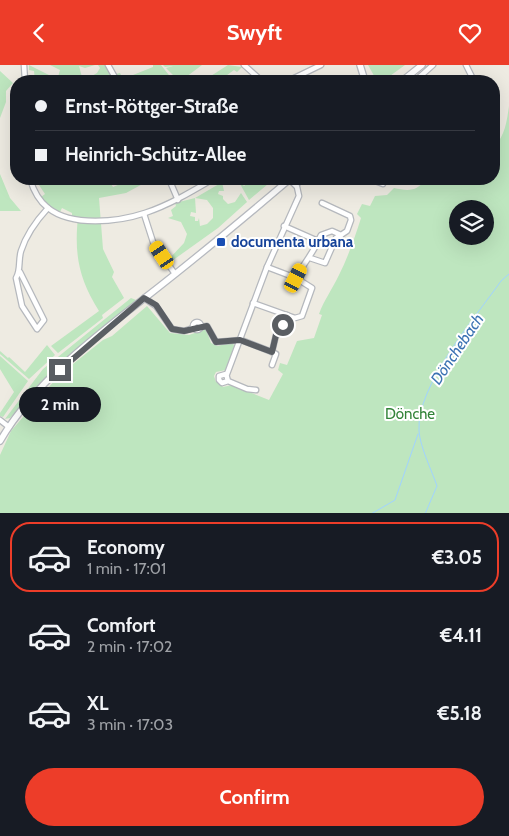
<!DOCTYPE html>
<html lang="en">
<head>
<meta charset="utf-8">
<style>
  :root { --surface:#171b24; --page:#242831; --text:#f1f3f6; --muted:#9ea1a6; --line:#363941; --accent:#ed3d29 }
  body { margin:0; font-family:Cabin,sans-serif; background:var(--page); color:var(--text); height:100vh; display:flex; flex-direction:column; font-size:19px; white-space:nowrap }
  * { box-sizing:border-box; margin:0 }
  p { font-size:16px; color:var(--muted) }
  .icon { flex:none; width:28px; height:28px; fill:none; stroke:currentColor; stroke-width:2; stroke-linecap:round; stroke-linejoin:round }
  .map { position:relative; height:448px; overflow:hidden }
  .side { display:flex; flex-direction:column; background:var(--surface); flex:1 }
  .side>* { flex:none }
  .guide { position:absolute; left:10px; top:10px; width:490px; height:110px; border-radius:20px; box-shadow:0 5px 20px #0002; display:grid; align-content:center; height:110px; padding:0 25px; background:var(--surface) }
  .buttons { position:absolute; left:449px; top:135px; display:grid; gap:10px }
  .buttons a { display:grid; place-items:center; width:45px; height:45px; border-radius:50%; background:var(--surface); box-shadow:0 5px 20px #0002; font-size:25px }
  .end { position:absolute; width:22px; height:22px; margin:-11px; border:6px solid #5a5e63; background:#fff; box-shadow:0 0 0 2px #fff }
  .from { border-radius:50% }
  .bubble { position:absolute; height:35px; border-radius:18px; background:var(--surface); box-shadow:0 5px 20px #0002; font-size:16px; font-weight:700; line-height:35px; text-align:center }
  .car { position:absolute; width:15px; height:30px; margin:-15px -8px; border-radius:6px; box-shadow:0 0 4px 1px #0007; background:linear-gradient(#f5c518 24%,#345 0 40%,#f5c518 0 76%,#345 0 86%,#f5c518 0) }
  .guide b { display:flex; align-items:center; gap:18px; height:48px; font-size:19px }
  .guide b+b { border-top:1px solid var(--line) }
  .guide i { width:12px; height:12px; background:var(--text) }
  ul { padding:9px 0 0; list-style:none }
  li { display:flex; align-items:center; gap:15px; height:70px; margin:0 10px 8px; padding:0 15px; border:2px solid transparent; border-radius:20px }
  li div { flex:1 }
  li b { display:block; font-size:19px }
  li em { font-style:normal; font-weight:700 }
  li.active { border-color:var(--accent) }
  li>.icon { width:45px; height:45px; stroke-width:1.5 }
  .action { display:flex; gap:10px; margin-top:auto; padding:10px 25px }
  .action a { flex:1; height:58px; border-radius:30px; background:var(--accent); color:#fff; font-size:20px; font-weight:700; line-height:58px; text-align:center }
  header { display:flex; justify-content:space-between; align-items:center; height:65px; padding:0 25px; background:var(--accent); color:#fff; font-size:22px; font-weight:700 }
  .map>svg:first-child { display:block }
  .green { fill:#bee6bf; fill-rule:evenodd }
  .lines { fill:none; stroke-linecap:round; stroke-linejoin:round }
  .stream { stroke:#a1d3ff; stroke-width:1 }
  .minor-casing { stroke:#b5b8bd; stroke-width:7 }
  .secondary-casing { stroke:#b6b9bf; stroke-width:8 }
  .minor { stroke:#fff; stroke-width:4.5 }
  .secondary { stroke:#fff; stroke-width:5.5 }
  .route { stroke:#5a5e63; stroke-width:6 }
  .transit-dot { fill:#1a4fb4; stroke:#fff; stroke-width:2 }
  .labels { text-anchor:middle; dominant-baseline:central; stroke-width:4; stroke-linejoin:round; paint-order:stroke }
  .transit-label { font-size:15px; font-weight:bold; fill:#164399; stroke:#fff; text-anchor:start }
  .park-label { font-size:15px; fill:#328338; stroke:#fff }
  .water-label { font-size:16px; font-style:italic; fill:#3c73b3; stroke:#fff }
</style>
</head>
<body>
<header><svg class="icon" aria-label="back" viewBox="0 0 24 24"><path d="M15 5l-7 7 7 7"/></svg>Swyft<svg class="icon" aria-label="heart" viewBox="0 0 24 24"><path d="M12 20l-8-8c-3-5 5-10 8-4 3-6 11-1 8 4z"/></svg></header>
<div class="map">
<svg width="509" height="449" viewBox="0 0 509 449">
  <rect width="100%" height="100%" fill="#eeebe2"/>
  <g class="green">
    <polygon points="29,0 55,13 66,15 66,13 58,12 60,5 50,0 95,0 85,3 79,1 83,16 97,8 100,3 98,0 105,0 115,16 35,16 34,6 29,5"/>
    <polygon points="153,0 161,0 172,14 123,16 116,9 120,8 123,14 153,2"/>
    <polygon points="163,0 202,0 186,12 189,16 179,16 166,3 173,1 165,2"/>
    <polygon points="228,0 242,2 237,7 234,5 223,13 223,16 203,16"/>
    <polygon points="368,0 405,0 383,16 377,16"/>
    <polygon points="0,6 13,18 6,26 6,37 0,53"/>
    <path d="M 509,41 L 509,448 L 0,448 L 0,390 L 11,366 L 55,315 L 73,299 L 103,275 L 112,271 L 147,241 L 170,268 L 189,270 L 206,264 L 211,278 L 218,281 L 233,277 L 234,281 L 226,305 L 216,307 L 214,311 L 216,317 L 218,317 L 223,322 L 232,320 L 269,335 L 283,309 L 278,305 L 280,298 L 287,300 L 297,276 L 314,273 L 322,250 L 319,249 C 324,235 333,223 339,210 C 348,192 355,172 361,153 L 357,149 L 362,139 L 370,141 L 375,131 L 387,130 L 394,123 C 407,126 418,127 425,114 L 494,114 L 494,81 C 505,72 507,55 509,41 ZM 458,144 L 485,144 L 485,171 L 458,171 Z"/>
    <polygon points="0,109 10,133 21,146 0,146"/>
    <path d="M 35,114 L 55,117 L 50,114 L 108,114 L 113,122 L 132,114 L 150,115 L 126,128 L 99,133 L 103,184 L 114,207 L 112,212 L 124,233 L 102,250 L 103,253 L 58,288 L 51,281 L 99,246 C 79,214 74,190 78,152 L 72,151 L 72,148 L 62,143 L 60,147 L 49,141 L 41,132 L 45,129 Z"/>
    <path d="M 218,114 L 228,115 L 222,117 L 224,126 L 219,126 L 218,129 L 223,131 L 223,134 L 228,139 L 235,137 L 241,128 L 247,137 L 218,163 L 169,198 L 168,195 L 184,178 L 187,169 L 181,157 L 168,153 L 173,151 L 171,145 L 176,141 L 175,138 L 195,133 L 219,119 ZM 195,133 L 207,135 L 213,143 L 213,153 L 207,159 L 200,161 L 199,153 L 198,156 L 195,156 L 195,152 L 190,151 L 191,147 L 196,148 Z"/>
    <polygon points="253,114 274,114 249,135 239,117 244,121"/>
    <polygon points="131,233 136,235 47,311 10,353 5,354 43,304"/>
    <polygon points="47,280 55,290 29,314 0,289 0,286 8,293 9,292 25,307"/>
    <polygon points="0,291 28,316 3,352 0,351 0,348 14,327 0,304"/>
  </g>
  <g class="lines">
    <g class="stream">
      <polyline points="371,449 395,435 418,369"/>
      <path d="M 425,449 L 437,421 C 432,406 420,382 419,366 C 416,321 475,253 501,216 L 509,209"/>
    </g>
    <defs>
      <g id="minor">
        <polyline points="24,0 25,16"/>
        <polyline points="108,0 117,16"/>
        <polyline points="244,0 262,16"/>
        <polyline points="466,0 474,16"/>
        <polyline points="288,16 321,0"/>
        <polyline points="415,16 433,0"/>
        <path d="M 30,114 C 33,124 39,136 48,143 C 72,162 118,157 145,148 C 169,140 191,127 213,114"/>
        <polyline points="169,114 178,135"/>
        <polyline points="370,114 383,119 385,114"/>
        <polyline points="296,120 302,114"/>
        <polyline points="322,138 350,151 351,155 347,166 341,170"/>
        <polyline points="144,149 153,177 175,209"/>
        <polyline points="284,161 318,176 321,170 332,166 341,170 336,173 325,198 310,193"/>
        <path d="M 20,207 L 44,255 L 37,264 L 22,241 L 16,213 C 21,205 18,196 21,186 C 26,170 36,156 48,143"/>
        <path d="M 296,213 C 303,199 312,190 318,176"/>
        <polyline points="144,233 156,241 172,264 184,266 193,263"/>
        <polyline points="253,238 295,253 302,251 312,223 296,213 267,202"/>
        <circle cx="197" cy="261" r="4"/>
        <polyline points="201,262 207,261 216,277 241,275 272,287 276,270 279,269 287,250"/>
        <polyline points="272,287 276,289 272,300"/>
        <polyline points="227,309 267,202 299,131 297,122 289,114"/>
        <polyline points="228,316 226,309 219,311 219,315 222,318 228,316 247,324 256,325"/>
        <polyline points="0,355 9,362"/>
      </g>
      <g id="secondary">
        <polyline points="360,0 365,16"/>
        <polyline points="402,16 422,0"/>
        <path d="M 0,376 C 34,318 93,273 146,232 C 195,194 243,154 290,114"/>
      </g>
    </defs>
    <use href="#minor" class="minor-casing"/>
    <use href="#secondary" class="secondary-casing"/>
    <use href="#minor" class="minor"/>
    <use href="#secondary" class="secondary"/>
  </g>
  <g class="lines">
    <polyline class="route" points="60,305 144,233 156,240 172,264 184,266 207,261 216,277 240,275 272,287 276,270 279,269 283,260"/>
  </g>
  <rect class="transit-dot" x="216" y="172" width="10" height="10" rx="2.5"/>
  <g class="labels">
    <g class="transit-label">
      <text x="231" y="177">documenta urbana</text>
    </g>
    <g class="park-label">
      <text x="410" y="349">Dönche</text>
    </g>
    <g class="water-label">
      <text transform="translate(457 284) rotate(-56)">Dönchebach</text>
    </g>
  </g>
</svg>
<div class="buttons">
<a><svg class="icon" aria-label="layers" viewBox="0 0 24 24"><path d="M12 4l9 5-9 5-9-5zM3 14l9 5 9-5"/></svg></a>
</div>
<i class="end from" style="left:283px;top:260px"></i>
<i class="end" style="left:60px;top:305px"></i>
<div class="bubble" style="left:19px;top:322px;width:82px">2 min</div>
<i class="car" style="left:162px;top:190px;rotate:326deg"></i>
<i class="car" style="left:296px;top:213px;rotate:27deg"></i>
<div class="guide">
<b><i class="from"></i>Ernst-Röttger-Straße</b>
<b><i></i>Heinrich-Schütz-Allee</b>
</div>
</div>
<section class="side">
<ul>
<li class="active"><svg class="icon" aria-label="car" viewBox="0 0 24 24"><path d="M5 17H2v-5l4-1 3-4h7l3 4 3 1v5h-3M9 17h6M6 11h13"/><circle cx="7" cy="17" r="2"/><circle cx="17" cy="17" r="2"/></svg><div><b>Economy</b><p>1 min · 17:01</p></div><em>€3.05</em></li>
<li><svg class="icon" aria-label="car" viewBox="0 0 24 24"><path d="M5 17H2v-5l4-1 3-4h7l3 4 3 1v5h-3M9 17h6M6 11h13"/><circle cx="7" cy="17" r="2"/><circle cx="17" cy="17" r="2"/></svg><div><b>Comfort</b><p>2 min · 17:02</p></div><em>€4.11</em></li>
<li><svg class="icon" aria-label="car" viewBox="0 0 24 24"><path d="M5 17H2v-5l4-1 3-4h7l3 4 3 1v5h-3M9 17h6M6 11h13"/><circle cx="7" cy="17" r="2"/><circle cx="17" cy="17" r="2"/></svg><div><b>XL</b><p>3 min · 17:03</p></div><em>€5.18</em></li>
</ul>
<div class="action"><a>Confirm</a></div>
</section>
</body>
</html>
